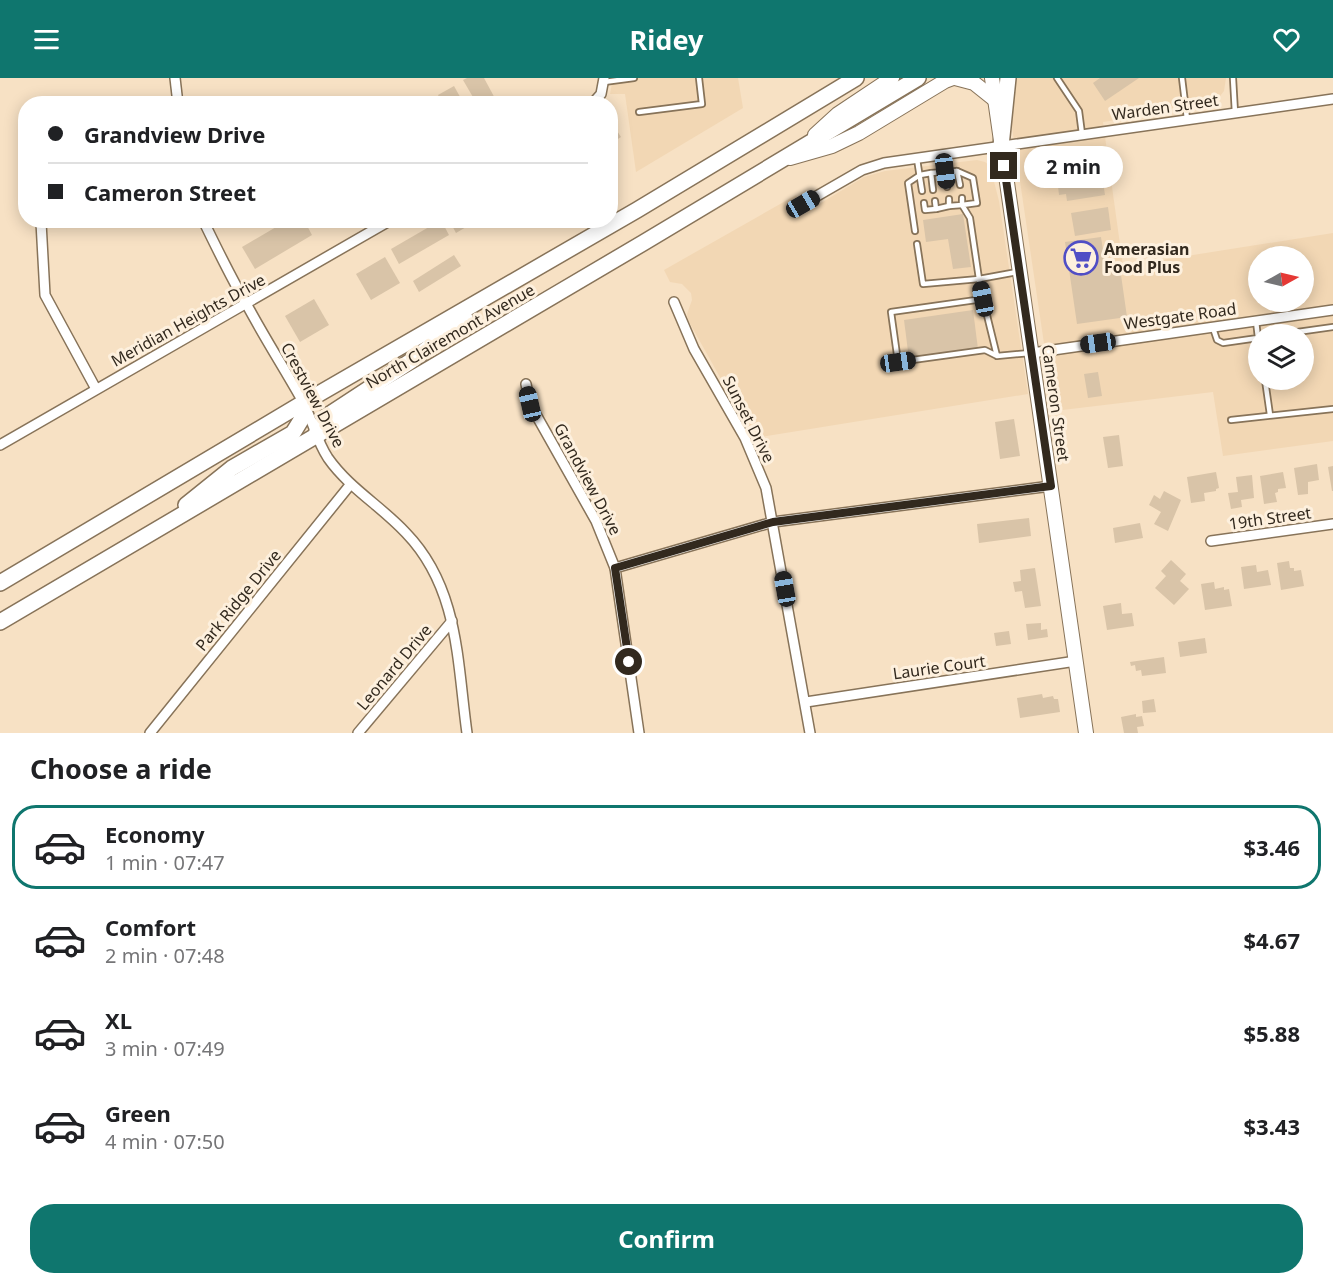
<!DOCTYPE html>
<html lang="en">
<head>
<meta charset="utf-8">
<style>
  :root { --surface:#fff; --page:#f2f2f2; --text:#202124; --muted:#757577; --line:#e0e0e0; --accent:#0f766e }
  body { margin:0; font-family:"Noto Sans",sans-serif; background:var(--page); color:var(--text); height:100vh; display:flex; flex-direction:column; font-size:22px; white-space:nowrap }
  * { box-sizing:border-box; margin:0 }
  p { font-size:20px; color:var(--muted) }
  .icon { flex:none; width:33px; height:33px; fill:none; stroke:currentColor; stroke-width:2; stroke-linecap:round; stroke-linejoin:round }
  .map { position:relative; height:655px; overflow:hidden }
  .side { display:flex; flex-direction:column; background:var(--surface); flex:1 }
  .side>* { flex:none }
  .guide { position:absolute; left:18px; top:18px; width:600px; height:132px; border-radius:24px; box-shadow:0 3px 15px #0003; display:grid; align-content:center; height:132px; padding:0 30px; background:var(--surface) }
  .needle { width:39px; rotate:82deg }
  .buttons { position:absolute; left:1248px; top:168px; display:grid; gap:12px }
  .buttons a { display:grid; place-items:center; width:66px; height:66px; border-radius:50%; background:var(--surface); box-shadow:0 3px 15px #0003; font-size:30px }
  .end { position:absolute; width:27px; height:27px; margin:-14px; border:8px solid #32291e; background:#fff; box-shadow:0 0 0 3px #fff }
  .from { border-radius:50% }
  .bubble { position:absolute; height:42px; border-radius:21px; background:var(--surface); box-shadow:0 3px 15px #0003; font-size:20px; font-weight:700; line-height:42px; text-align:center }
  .car { position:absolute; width:18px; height:36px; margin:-18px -9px; border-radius:8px; box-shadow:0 0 4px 2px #0007; background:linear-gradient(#222 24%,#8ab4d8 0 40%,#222 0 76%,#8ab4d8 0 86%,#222 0) }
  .guide b { display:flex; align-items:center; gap:21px; height:57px; font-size:22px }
  .guide b+b { border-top:2px solid var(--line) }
  .guide i { width:15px; height:15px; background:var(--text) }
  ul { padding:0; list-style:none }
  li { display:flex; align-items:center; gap:18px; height:84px; margin:0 12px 9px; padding:0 18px; border:3px solid transparent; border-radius:24px }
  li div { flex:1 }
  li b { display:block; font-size:22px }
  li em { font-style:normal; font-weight:700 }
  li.selected { border-color:var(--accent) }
  li>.icon { width:54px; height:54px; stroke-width:1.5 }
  h2 { padding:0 30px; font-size:27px; line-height:72px }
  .cta { display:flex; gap:12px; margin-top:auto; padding:12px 30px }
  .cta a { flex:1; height:69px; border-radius:24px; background:var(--accent); color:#fff; font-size:24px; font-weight:700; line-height:69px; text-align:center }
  header { display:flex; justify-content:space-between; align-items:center; height:78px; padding:0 30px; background:var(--accent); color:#fff; font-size:27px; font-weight:700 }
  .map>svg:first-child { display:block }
  .built { fill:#f2d7b4; fill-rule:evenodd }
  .building { fill:#d9c4a8 }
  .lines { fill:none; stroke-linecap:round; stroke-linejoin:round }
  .lane-casing { stroke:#877359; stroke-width:8 }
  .street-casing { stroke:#877359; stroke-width:12 }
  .secondary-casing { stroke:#877359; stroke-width:16 }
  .primary-casing { stroke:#877359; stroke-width:18 }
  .lane { stroke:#fff; stroke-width:4.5 }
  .street { stroke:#fff; stroke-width:9 }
  .secondary { stroke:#fff; stroke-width:14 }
  .primary { stroke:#fff; stroke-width:15 }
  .route { stroke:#32291e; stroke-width:8 }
  .labels { text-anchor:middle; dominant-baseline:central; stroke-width:6; stroke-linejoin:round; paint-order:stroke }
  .street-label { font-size:16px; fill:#32291e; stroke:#fdf0de }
  .poi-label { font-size:16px; font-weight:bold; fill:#32291e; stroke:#fdf0de; text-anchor:start }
</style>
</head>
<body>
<header><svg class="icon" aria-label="menu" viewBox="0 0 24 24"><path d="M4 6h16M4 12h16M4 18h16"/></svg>Ridey<svg class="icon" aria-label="heart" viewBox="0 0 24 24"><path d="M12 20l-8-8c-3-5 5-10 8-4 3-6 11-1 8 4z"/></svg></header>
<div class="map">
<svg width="1333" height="655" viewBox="0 0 1333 655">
  <rect width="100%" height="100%" fill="#f7e1c4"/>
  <g class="built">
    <polygon points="613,0 738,0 743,30 636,94 625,16 610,16"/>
    <path d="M 1012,0 L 1226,0 L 1224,13 L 1213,27 L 1103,44 L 1123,188 L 1333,155 L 1333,363 L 1223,378 L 1213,314 L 1054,333 L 1009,29 ZM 1258,178 L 1304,178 L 1304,224 L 1258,224 ZM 1258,256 L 1304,256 L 1304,302 L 1258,302 Z"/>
    <polygon points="977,82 985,84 990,88 999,123 1028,316 754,360 688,242 687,236 692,222 691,215 682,206 670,204 664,192 796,117 806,134 864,99 885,93"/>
  </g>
  <g class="building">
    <polygon points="467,0 484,0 498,26 477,26 463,2"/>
    <polygon points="1100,0 1139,0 1105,23 1093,5"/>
    <polygon points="454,8 464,26 442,26 438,17"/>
    <polygon points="612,45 621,59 610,66 610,46"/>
    <polygon points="1099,77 1105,117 1067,123 1066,116 1059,117 1055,83"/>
    <polygon points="1108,129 1111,152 1075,158 1071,135"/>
    <polygon points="963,136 971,189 953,191 948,161 926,164 923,142"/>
    <polygon points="288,142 304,142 312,157 255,191 242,169"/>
    <polygon points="441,142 449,157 399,186 391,171"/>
    <polygon points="449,142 478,142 456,155"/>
    <polygon points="1101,159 1106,192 1120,190 1127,239 1077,246 1065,164"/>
    <polygon points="454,177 461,188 419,214 413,203"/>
    <polygon points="385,179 400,205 371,222 356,196"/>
    <polygon points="314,221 329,247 300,264 285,238"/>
    <polygon points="973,232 978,271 909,281 904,242"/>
    <polygon points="1098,294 1102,318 1088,320 1084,296"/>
    <polygon points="1014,341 1020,378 1000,381 995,344"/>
    <polygon points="1119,357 1123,388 1108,390 1103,359"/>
    <polygon points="1317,386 1319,402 1308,404 1308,416 1298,417 1294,390"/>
    <polygon points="1333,388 1333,413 1332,413 1328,389"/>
    <polygon points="1216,394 1219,410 1216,411 1216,413 1204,415 1205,423 1191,425 1187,399"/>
    <polygon points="1283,394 1286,410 1278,411 1278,414 1275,415 1277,424 1264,426 1260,398"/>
    <polygon points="1252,397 1254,420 1241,422 1242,429 1231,431 1228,415 1238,414 1236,399"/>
    <polygon points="1164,413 1181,422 1168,453 1154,446 1161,434 1149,427 1154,417 1160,421"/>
    <polygon points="1029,440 1031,458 979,465 977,446"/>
    <polygon points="1140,445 1143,460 1115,465 1113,450"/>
    <polygon points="1171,482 1186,496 1180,503 1189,511 1174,527 1155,510 1166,498 1161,493"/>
    <polygon points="1289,483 1290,490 1294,490 1294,493 1301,492 1304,508 1281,512 1277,485"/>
    <polygon points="1256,487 1257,494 1268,492 1271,507 1244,511 1241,489"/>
    <polygon points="1035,490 1041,528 1025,530 1022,513 1015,514 1013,504 1021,503 1020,492"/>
    <polygon points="1214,504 1215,511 1224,509 1224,512 1229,511 1232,528 1205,532 1201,506"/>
    <polygon points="1121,525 1122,536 1132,535 1134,548 1107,552 1103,528"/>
    <polygon points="1041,545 1041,552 1047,551 1048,559 1028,562 1026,546"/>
    <polygon points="1009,553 1011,566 996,568 994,555"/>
    <polygon points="1205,560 1207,575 1180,579 1178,564"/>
    <polygon points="1164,579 1166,595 1142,598 1141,592 1136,593 1135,587 1131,588 1130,584"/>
    <polygon points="1042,616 1043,620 1053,618 1054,621 1058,621 1060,634 1020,640 1017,620"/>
    <polygon points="1154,621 1156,634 1143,635 1142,623"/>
    <polygon points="1136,636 1136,639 1142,638 1144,648 1137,649 1138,655 1124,655 1121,639"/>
  </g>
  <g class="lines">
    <defs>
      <g id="lane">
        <polyline points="1057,0 1079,33 1082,56"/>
        <polyline points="1182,0 1187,41"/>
        <polyline points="1233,0 1235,35"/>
        <polyline points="604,4 634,0"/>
        <polyline points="639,34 702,26 699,0"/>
        <polyline points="942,77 947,109"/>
        <polyline points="917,81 922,113"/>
        <polyline points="957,93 973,100 977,125 962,127 970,140 979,201 1017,194"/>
        <polyline points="931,95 957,93 960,107"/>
        <polyline points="949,121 949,128 962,127 962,120"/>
        <polyline points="935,123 936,131 949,128"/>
        <polyline points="924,125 925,132 936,131"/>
        <polyline points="915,153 908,105 920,97 931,95 933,112"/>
        <polyline points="917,166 923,206 979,201 983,221"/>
        <polyline points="1213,250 1217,262 1223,265 1258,260 1256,243"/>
        <polyline points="1283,256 1333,249"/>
        <polyline points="997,278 983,221 891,234 898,284 985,272 997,278 1030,275"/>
        <polyline points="1265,302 1270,337"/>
        <polyline points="1231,342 1333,331"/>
      </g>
      <g id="street">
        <polyline points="175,0 178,26"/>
        <polyline points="592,26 601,16 604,0"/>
        <polyline points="803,126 862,92 884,85 1333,21"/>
        <path d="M 203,142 C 217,171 231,200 247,227 C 264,259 284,290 302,322 C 312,340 316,362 328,380 C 349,410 381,428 406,455 C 459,510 457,583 467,655"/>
        <polyline points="41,144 45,217 96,311"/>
        <polyline points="674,224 694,271 745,360 766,410 810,655"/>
        <polyline points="1032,275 1333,232"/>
        <polyline points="526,306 530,326 596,443 615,490 639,655"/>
        <polyline points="0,367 391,142"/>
        <polyline points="1211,463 1333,446"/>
        <polyline points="615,490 773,444 1051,408"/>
        <polyline points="806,624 1076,583"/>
        <polyline points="150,655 350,407"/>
        <polyline points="358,655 452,543"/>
      </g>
      <g id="secondary">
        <polyline points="955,0 974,5 994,21"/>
        <polyline points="992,0 1086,655"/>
        <polyline points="815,57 838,36 892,0"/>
        <polyline points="790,80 832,68 859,55 945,3 953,0"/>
      </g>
      <g id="primary">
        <polyline points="1001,68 1008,0"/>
        <polyline points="316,357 318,350 327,338 414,281 465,240"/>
        <polyline points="186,427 232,390 293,355 301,342 303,325"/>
        <polyline points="0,505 303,325 637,132 856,0"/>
        <polyline points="0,544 643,165 918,0"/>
      </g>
    </defs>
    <use href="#lane" class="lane-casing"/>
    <use href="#street" class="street-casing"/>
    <use href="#secondary" class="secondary-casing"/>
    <use href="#primary" class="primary-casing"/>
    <use href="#lane" class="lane"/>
    <use href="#street" class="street"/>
    <use href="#secondary" class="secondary"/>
    <use href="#primary" class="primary"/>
  </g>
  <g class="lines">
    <polyline class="route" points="629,584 615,490 773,444 1051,408 1004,88"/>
  </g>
  <defs>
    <symbol id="supermarket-ring" viewBox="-11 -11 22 22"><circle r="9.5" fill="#fdf0de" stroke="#504ec5" stroke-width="1.5"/><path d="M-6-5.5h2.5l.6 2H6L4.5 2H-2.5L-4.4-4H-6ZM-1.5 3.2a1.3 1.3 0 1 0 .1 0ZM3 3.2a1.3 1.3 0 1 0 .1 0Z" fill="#504ec5"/></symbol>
  </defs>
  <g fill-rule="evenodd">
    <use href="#supermarket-ring" x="1062" y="161" width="38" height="38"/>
  </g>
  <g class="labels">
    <g class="street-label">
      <text transform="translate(1165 29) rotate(-8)">Warden Street</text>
      <text transform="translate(1180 238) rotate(-8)">Westgate Road</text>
      <text transform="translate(188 242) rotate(-29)">Meridian Heights Drive</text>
      <text transform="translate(450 258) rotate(-30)">North Clairemont Avenue</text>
      <text transform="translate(313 317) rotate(62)">Crestview Drive</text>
      <text transform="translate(1056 325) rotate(82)">Cameron Street</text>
      <text transform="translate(749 341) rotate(63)">Sunset Drive</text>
      <text transform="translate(588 401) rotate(62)">Grandview Drive</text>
      <text transform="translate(1270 440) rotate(-8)">19th Street</text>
      <text transform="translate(238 522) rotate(-51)">Park Ridge Drive</text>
      <text transform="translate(394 589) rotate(-50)">Leonard Drive</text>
      <text transform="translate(939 589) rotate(-8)">Laurie Court</text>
    </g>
    <g class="poi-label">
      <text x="1104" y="171">Amerasian<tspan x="1104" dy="18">Food Plus</tspan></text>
    </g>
  </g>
</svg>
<div class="buttons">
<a><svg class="needle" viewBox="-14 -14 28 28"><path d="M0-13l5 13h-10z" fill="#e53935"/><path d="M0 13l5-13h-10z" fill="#757577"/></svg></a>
<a><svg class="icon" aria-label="layers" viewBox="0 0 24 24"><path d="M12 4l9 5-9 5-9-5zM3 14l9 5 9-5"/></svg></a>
</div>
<i class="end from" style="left:629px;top:584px"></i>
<i class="end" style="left:1004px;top:88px"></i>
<div class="bubble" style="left:1024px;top:68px;width:99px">2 min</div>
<i class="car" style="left:945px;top:93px;rotate:173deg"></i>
<i class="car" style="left:803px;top:126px;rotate:60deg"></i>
<i class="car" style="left:983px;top:221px;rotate:349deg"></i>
<i class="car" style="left:1098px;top:265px;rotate:262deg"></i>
<i class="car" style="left:898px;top:284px;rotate:82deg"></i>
<i class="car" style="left:530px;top:326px;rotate:347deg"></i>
<i class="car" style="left:785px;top:511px;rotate:350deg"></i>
<div class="guide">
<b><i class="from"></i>Grandview Drive</b>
<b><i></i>Cameron Street</b>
</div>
</div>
<section class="side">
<h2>Choose a ride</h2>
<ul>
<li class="selected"><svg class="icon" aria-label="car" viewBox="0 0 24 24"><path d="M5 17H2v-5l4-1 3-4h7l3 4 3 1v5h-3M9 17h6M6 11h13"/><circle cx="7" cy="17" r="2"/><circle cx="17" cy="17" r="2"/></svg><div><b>Economy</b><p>1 min · 07:47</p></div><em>$3.46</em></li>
<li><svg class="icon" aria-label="car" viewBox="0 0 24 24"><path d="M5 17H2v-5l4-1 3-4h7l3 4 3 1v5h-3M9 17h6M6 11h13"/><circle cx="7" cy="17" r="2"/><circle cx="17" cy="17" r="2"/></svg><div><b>Comfort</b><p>2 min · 07:48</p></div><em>$4.67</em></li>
<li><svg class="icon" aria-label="car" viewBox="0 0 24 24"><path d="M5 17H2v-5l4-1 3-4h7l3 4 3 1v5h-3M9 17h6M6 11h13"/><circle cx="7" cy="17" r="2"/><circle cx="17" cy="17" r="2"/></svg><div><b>XL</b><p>3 min · 07:49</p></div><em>$5.88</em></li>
<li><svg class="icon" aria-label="car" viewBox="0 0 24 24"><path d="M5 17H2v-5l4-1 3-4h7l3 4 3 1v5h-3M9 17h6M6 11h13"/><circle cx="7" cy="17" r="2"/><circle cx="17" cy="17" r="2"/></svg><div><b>Green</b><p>4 min · 07:50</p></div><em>$3.43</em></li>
</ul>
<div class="cta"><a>Confirm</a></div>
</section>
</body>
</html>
